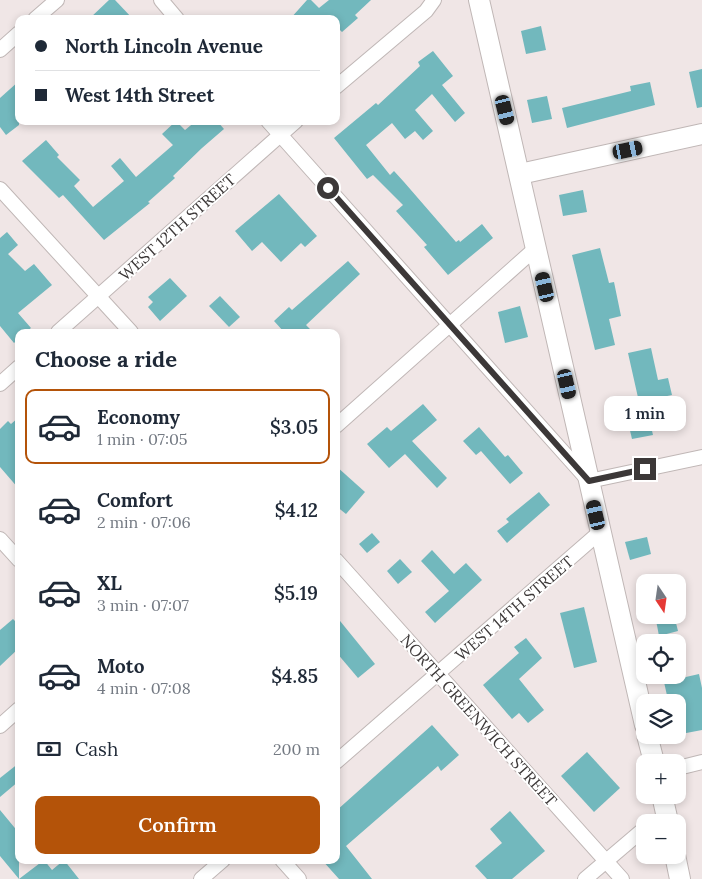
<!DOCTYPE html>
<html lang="en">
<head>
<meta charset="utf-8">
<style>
  :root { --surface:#fff; --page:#f6f6f7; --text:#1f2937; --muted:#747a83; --line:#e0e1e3; --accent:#b45309 }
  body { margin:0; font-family:Lora,serif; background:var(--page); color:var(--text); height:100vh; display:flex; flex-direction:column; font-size:19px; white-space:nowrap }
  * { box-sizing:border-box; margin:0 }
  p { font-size:16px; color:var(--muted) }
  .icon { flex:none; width:28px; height:28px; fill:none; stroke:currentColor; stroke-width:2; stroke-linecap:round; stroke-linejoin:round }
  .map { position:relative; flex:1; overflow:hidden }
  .panel { position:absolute; left:15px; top:329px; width:325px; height:535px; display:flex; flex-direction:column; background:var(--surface); border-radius:10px; box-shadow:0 2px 8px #0003 }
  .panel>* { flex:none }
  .top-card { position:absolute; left:15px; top:15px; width:325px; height:110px; border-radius:10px; box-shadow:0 2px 8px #0003; display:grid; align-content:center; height:110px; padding:0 20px; background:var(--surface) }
  .needle { width:32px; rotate:167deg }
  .tools { position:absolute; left:636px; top:574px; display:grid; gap:10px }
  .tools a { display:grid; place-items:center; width:50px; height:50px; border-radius:10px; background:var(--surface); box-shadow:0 2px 8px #0003; font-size:25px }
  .end { position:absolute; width:22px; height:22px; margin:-11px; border:6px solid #3c3838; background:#fff; box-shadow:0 0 0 2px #fff }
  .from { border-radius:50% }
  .bubble { position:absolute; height:35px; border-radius:10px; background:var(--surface); box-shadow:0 2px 8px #0003; font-size:16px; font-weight:600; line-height:35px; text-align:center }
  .car { position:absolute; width:15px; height:30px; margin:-15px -8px; border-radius:6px; box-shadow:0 0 4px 1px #0007; background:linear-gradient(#222 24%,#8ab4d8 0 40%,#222 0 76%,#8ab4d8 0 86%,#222 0) }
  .top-card b { display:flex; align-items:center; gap:18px; height:48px; font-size:19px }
  .top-card b+b { border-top:1px solid var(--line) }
  .top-card i { width:12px; height:12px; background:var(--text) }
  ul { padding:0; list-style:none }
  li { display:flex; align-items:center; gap:15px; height:75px; margin:0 10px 8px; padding:0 10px; border:2px solid transparent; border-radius:10px }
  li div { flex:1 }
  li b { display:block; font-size:19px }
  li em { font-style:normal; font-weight:600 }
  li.active { border-color:var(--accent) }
  li>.icon { width:45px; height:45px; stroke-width:1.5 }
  h2 { padding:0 20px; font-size:22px; line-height:60px }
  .pay { display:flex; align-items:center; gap:12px; height:55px; padding:0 20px; font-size:19px }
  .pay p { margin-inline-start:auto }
  .primary-button { display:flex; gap:10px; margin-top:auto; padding:10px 20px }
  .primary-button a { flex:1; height:58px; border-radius:10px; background:var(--accent); color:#fff; font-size:20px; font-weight:600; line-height:58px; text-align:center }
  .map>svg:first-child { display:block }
  .building { fill:#72b8bd }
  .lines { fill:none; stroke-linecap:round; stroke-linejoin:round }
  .minor-casing { stroke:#c0b7b6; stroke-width:16 }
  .secondary-casing { stroke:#c0b7b6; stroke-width:22 }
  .minor { stroke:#fff; stroke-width:14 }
  .secondary { stroke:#fff; stroke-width:20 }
  .route { stroke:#3c3838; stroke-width:6 }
  .labels { text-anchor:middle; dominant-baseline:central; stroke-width:4; stroke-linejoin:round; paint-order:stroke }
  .street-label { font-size:16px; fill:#3c3838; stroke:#fff }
</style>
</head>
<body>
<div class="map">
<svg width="702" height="879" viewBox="0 0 702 879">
  <rect width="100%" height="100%" fill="#f0e6e6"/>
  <g class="building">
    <polygon points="109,0 115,0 133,19 89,19"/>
    <polygon points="307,0 311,0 319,8 329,0 371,0 355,15 358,18 342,32 336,26 336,19 290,19"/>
    <polygon points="541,26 546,50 526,54 521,31"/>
    <polygon points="433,51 453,76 442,85 465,113 455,122 432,94 415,110 433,131 423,140 415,131 405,139 392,123 366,145 390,175 394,171 404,182 456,242 459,240 460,242 482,224 493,238 448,275 424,247 427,245 396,211 403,205 373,175 367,179 334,138 376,103 378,105 420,66 418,62"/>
    <polygon points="702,69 702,107 697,108 689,72"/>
    <polygon points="19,81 19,125 6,135 0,127 0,98"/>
    <polygon points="650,82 655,105 567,128 562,108 631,91 630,86"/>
    <polygon points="547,96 552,119 532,123 527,100"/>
    <polygon points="176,121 185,130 196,121 217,121 224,129 202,148 173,176 175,178 148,202 150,203 104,240 63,195 59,198 22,161 46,140 59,155 57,157 80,180 74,186 93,207 124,181 111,166 120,158 136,177 173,145 162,134"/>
    <polygon points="583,190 587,212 563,216 559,195"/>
    <polygon points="279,194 317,236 305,247 301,243 281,262 262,242 252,251 235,231"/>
    <polygon points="7,232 18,245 8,254 25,271 34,264 52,285 18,313 31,328 26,332 19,332 19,338 14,343 0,326 0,238"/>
    <polygon points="600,248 609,283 614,282 621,316 609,319 615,345 595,350 572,255"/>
    <polygon points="348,261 360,274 306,325 313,332 284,332 274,321 289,307 292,310"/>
    <polygon points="170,278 187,296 160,321 148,307 153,302 148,297"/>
    <polygon points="220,296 240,317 229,327 209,306"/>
    <polygon points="520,306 528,337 505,343 498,312"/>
    <polygon points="651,348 658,380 668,378 672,395 639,402 628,353"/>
    <polygon points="423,404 437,420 412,441 447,478 437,488 405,454 389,468 367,444 387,427 391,431"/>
    <polygon points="648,414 653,435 632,439 627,418"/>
    <polygon points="19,417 19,489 0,467 0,429 8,421 11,424"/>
    <polygon points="479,427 505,457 508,455 523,473 510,484 481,451 476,455 463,441"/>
    <polygon points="336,466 365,492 346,514 336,506"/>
    <polygon points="539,492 550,505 507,543 497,531 509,522 506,519"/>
    <polygon points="372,533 380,542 367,553 359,544"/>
    <polygon points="647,537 651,554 630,560 625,542"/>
    <polygon points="432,550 454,574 466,563 482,580 435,623 425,612 449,591 421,561"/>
    <polygon points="400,559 412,572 398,584 387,571"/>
    <polygon points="584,607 597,662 574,668 560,613"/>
    <polygon points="655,615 674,615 678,631 659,636"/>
    <polygon points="336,616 375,664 358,678 336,652"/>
    <polygon points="13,619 19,625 19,648 0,666 0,630"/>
    <polygon points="526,638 542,658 519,679 544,710 528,723 519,713 512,719 483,685 519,653 514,647"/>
    <polygon points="699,674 702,688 702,730 681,734 678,719 678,697 668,700 664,682"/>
    <polygon points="432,725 459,755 441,771 438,766 346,846 372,879 339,879 322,860 336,860 336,811"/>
    <polygon points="587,752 620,788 594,812 561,776"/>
    <polygon points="19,763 19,781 0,797 0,778"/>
    <polygon points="0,810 19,833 19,879 44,860 52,870 64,860 79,879 19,879 0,856"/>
    <polygon points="510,811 545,851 512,879 487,879 475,866 502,843 490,829"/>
  </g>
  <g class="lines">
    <defs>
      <g id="minor">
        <polyline points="161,0 177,19"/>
        <polyline points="35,19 57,0"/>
        <polyline points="0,50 19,33"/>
        <polyline points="336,87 426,11 434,0"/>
        <polyline points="268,121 589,481 702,457"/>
        <polyline points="0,189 131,332"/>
        <polyline points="58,332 296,121"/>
        <polyline points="0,384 19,367"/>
        <polyline points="336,426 536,248"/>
        <polyline points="0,539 19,560"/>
        <polyline points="336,560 622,879"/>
        <polyline points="0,726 19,709"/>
        <polyline points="336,762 600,532"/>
        <polyline points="678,768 702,762"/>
        <polyline points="282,860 299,879"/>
        <polyline points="201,879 223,860"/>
        <polyline points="585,879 645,828"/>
      </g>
      <g id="secondary">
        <polyline points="479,0 645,725"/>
        <polyline points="520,174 702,134"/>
        <polyline points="647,735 654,762"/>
        <polyline points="662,795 668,822"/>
        <polyline points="675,855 680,879"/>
      </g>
    </defs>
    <use href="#minor" class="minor-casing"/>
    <use href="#secondary" class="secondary-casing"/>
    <use href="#minor" class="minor"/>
    <use href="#secondary" class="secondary"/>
  </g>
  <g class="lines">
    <polyline class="route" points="328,188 589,481 645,469"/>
  </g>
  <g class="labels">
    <g class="street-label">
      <text transform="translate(177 227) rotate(-42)">WEST 12TH STREET</text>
      <text transform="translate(514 608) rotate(-41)">WEST 14TH STREET</text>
      <text transform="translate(479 720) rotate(48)">NORTH GREENWICH STREET</text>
    </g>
  </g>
</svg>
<div class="tools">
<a><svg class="needle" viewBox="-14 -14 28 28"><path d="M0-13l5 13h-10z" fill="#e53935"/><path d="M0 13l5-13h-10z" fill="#747a83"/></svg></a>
<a><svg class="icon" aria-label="locate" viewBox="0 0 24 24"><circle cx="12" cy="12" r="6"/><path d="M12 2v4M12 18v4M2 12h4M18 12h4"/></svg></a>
<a><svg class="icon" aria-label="layers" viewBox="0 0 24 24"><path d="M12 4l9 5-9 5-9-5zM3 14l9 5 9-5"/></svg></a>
<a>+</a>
<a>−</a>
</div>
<i class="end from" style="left:328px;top:188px"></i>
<i class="end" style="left:645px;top:469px"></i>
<div class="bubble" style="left:604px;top:396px;width:82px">1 min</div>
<i class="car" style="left:505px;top:110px;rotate:166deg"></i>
<i class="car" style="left:628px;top:150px;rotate:78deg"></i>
<i class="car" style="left:545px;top:287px;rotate:347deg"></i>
<i class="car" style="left:567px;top:384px;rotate:167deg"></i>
<i class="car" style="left:596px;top:515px;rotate:347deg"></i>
<div class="top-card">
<b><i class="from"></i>North Lincoln Avenue</b>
<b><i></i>West 14th Street</b>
</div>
<section class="panel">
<h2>Choose a ride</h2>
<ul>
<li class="active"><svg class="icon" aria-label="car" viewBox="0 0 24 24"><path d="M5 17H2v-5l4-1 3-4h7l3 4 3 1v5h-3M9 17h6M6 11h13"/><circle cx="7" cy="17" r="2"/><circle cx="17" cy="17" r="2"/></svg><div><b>Economy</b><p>1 min · 07:05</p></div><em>$3.05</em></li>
<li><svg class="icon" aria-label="car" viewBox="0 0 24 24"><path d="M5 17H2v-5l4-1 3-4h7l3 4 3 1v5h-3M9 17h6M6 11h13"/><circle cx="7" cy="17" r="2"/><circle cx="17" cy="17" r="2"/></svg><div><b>Comfort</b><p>2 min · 07:06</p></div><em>$4.12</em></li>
<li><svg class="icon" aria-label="car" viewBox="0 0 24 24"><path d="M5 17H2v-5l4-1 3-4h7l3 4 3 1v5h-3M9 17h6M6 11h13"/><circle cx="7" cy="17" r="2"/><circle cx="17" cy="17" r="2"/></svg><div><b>XL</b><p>3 min · 07:07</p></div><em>$5.19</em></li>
<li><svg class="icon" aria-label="car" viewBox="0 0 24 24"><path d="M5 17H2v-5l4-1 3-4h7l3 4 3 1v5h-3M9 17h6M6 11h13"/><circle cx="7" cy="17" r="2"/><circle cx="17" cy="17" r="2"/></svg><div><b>Moto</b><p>4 min · 07:08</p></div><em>$4.85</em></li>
</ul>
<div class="pay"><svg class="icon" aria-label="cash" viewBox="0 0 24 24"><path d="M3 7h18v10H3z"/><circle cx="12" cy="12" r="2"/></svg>Cash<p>200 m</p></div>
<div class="primary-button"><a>Confirm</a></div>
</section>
</div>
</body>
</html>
